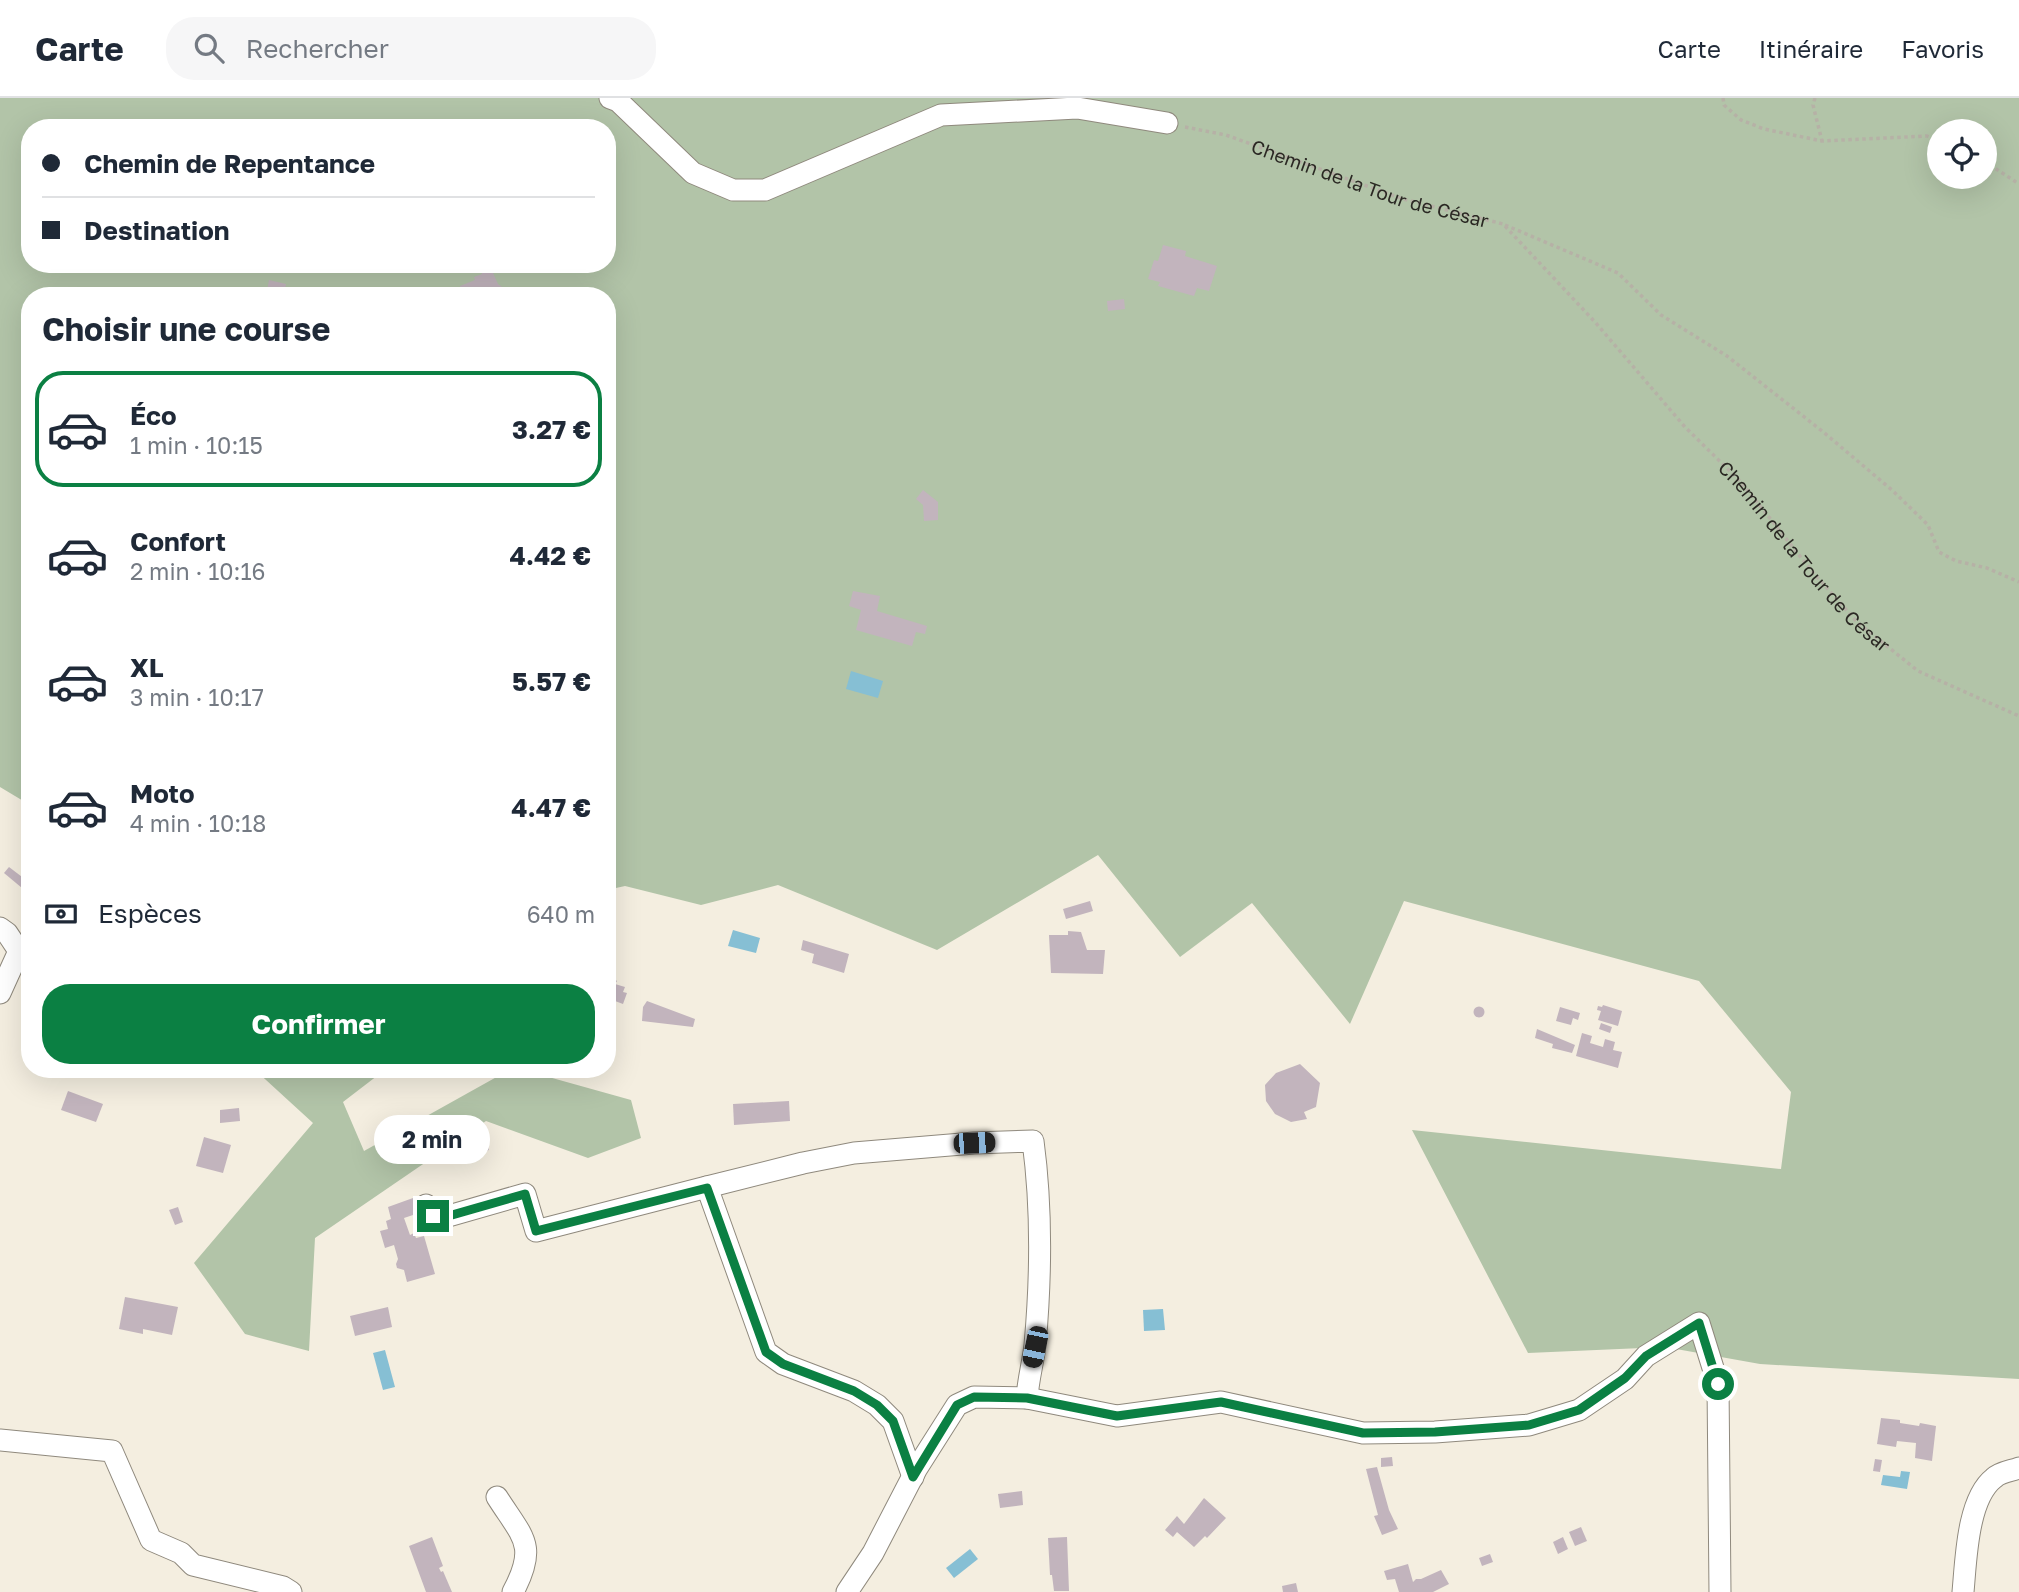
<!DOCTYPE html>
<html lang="fr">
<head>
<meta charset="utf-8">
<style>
  :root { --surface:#fff; --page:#f6f6f7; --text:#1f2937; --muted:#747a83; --line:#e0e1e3; --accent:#0b8043 }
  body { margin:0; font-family:"Golos Text",sans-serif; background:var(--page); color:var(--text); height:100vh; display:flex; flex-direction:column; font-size:26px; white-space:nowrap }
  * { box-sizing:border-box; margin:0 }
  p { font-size:23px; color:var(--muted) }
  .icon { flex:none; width:38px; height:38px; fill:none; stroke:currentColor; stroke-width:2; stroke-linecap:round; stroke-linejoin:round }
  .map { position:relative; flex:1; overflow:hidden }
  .drawer { position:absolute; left:21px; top:189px; width:595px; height:791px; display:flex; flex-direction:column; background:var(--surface); border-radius:28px; box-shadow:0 7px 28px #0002 }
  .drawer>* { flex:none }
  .banner { position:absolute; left:21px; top:21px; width:595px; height:154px; border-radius:28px; box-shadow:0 7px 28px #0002; display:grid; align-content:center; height:154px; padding:0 21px; background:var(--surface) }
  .buttons { position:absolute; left:1927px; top:21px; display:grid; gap:14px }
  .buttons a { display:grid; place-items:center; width:70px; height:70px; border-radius:50%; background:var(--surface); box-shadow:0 7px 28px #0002; font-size:35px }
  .end { position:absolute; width:32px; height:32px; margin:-16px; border:9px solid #0b8043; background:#fff; box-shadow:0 0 0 4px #fff }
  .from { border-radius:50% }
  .bubble { position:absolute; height:49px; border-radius:24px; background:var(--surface); box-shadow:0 7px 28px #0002; font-size:23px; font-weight:700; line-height:49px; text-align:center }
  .car { position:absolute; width:21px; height:42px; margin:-21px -10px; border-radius:9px; box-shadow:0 0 5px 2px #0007; background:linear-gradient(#222 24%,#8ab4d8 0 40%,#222 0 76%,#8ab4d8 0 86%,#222 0) }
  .banner b { display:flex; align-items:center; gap:24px; height:66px; font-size:26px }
  .banner b+b { border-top:2px solid var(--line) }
  .banner i { width:18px; height:18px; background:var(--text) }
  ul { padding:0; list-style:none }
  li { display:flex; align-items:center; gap:21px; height:116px; margin:0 14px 10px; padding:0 7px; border:4px solid transparent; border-radius:28px }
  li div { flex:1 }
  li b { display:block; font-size:26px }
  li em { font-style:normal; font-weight:700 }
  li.on { border-color:var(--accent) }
  li>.icon { width:63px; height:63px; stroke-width:1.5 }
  h2 { padding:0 21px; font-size:32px; line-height:84px }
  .pay { display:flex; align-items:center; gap:18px; height:77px; padding:0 21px; font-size:26px }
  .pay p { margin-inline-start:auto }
  .button { display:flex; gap:14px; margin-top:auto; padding:14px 21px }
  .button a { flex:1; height:80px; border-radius:28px; background:var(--accent); color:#fff; font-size:28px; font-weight:700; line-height:80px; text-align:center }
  header { display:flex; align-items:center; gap:42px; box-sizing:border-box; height:98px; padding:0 35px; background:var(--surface); border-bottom:2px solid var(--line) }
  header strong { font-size:33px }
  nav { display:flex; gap:38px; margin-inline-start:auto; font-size:24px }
  .search { width:490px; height:63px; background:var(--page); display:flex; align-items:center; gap:18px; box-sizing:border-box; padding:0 24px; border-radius:28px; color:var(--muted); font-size:26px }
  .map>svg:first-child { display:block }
  .green { fill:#b2c4a8; fill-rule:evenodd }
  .water { fill:#86bfd4 }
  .building { fill:#c2b4bd }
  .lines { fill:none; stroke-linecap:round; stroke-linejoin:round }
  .minor-casing { stroke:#8f897d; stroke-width:23 }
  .path { stroke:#b6b1a6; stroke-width:3.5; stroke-dasharray:3.5 3.5; stroke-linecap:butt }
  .minor { stroke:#fff; stroke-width:21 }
  .route { stroke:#0b8043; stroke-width:9 }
  .labels { text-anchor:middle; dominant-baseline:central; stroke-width:5; stroke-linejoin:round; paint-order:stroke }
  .street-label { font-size:19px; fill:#2a2823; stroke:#fefcf6 }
</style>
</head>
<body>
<header>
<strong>Carte</strong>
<div class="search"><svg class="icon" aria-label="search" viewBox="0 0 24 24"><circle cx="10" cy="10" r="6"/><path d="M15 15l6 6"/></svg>Rechercher</div>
<nav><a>Carte</a><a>Itinéraire</a><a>Favoris</a></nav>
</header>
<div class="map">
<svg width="2019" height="1494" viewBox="0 0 2019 1494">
  <rect width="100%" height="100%" fill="#f4eee0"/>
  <g class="green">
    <path d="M 0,0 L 2019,0 L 2019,1281 L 1760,1266 L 1665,1249 L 1528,1255 L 1412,1032 L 1781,1071 L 1791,994 L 1699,883 L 1404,803 L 1350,926 L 1252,805 L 1180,859 L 1098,757 L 937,852 L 778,787 L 701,807 L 625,788 L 607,792 L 607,198 L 30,198 L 30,707 L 0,689 ZM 30,30 L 607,30 L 607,166 L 30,166 ZM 1939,33 L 1984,33 L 1984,79 L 1939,79 Z"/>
    <polygon points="254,971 386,971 343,1004 364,1053 511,971 520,971 631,1002 641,1040 588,1060 486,1023 315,1140 309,1253 245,1236 194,1165 313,1025"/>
  </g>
  <g class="water">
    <polygon points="851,573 883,583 878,600 846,591"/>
    <polygon points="733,832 760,840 756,855 728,848"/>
    <polygon points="1163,1211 1165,1232 1144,1233 1143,1212"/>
    <polygon points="385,1252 395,1289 383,1292 373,1255"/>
    <polygon points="1901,1373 1910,1374 1907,1391 1881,1387 1883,1377 1900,1379"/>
    <polygon points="970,1451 978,1461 954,1480 946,1470"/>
  </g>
  <g class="building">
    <polygon points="1163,147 1186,153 1185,158 1217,168 1209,193 1197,190 1194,198 1158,188 1160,184 1148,181 1154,162 1158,163"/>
    <polygon points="489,166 498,186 506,192 508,190 523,193 523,198 463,198 460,188 475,182 474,179 482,176 480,170"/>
    <polygon points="269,182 286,186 283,198 266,198"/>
    <polygon points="1124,201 1125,211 1108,213 1107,203"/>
    <polygon points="923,392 938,404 938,422 924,423 923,407 916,401"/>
    <polygon points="853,493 880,498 877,513 927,528 925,536 916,534 912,548 856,532 861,512 849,508"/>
    <polygon points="9,769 30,785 28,795 4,775"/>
    <polygon points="1090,803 1093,813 1066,821 1063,811"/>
    <polygon points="1068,833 1081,834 1087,852 1105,852 1103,876 1051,875 1049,837 1068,837"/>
    <polygon points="803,842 849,856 844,875 812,865 814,856 801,852"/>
    <polygon points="607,865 614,870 609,877 617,883 615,886 625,889 623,894 627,895 623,906 607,900"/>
    <polygon points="647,903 695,921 693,929 642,923 643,909"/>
    <polygon points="1603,907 1622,913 1618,928 1598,922 1601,913 1597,912 1598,908 1602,909"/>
    <circle cx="1479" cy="914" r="5.5"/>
    <polygon points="1560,909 1580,915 1578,922 1573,920 1571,927 1556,923"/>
    <polygon points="1601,925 1612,929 1610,935 1599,931"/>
    <polygon points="1537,931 1575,947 1572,955 1552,950 1553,946 1535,940"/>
    <polygon points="1582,935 1592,938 1590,945 1603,949 1605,941 1615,944 1613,952 1622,954 1618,970 1576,958"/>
    <polygon points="1300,966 1320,985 1316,1009 1304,1014 1307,1021 1291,1024 1275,1016 1266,1003 1265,987 1276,975"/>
    <polygon points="68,993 103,1006 96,1024 61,1012"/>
    <polygon points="789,1003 790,1023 734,1027 733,1006"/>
    <polygon points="239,1010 240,1023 220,1025 220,1012"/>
    <polygon points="204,1039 231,1047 223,1075 196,1068"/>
    <polygon points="487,1046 489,1052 465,1060 463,1055"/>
    <polygon points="413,1100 416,1116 404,1120 410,1137 414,1135 416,1140 424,1138 435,1176 407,1184 404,1172 397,1170 396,1166 398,1161 394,1147 385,1150 380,1133 388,1131 386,1123 391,1121 388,1109"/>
    <polygon points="178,1109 183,1124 175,1127 169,1112"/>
    <polygon points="125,1199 178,1209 172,1237 143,1231 143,1236 119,1231"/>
    <polygon points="388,1209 392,1229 355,1238 350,1218"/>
    <polygon points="1881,1320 1900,1322 1900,1325 1919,1328 1920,1325 1936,1328 1932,1363 1915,1360 1916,1345 1897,1343 1896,1349 1877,1346"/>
    <polygon points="1392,1359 1393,1368 1381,1369 1381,1360"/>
    <polygon points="1875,1361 1882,1362 1880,1374 1873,1373"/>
    <polygon points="1377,1369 1389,1412 1398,1431 1382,1437 1374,1418 1378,1417 1366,1371"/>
    <polygon points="1022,1393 1023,1407 1000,1410 998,1396"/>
    <polygon points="1204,1400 1226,1420 1207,1440 1205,1438 1194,1449 1177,1434 1173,1439 1165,1432 1177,1418 1184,1426"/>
    <polygon points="1581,1429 1587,1443 1575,1448 1569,1434"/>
    <polygon points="432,1439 443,1468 439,1470 441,1474 443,1473 452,1494 426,1494 409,1448"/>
    <polygon points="1067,1439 1069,1493 1054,1493 1052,1477 1050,1477 1048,1440"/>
    <polygon points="1563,1439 1568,1451 1558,1456 1553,1444"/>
    <polygon points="1490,1456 1493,1464 1482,1468 1479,1460"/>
    <polygon points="1408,1466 1413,1484 1416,1481 1421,1481 1441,1472 1449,1486 1433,1494 1399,1494 1395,1481 1387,1482 1384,1473"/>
    <polygon points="1296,1485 1298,1494 1283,1494 1282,1488"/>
  </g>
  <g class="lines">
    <defs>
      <g id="minor">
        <polyline points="610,0 618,3 693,75 733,92 765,92 941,17 1077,10 1167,25"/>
        <polyline points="0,830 7,835 19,853 0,895"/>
        <path d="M 707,1089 L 803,1065 L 854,1055 L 974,1045 L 1033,1043 C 1042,1110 1041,1180 1035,1247 C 1033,1265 1028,1282 1027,1300"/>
        <polyline points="426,1107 433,1118 445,1119 525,1096 536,1133 707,1089 766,1254 783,1266 854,1293 877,1307 893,1323 913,1379"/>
        <polyline points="0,1342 112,1353 151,1442 181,1455 193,1467 283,1489 291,1494"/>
        <path d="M 497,1399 C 523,1440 538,1447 513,1494"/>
        <polyline points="847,1494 873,1455 917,1370 957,1307 974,1299 1027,1300 1117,1318 1221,1304 1363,1335 1435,1334 1529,1327 1579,1312 1625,1281 1646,1258 1699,1225 1718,1286 1720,1494"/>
        <path d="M 1963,1494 C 1966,1463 1967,1401 1994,1380 C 2000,1374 2011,1373 2019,1370"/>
      </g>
    </defs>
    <use href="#minor" class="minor-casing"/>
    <g class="path">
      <polyline points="1723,0 1724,7 1741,22 1764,31 1822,43 1927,38 1939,43"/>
      <polyline points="1815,0 1813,7 1822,43"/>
      <path id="s1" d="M 1185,29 L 1226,37 L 1403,101 L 1503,126 L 1595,224 L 1685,329 L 1741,384 L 1811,472 L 1857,524 L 1918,573 L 2019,618"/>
      <polyline points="1984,63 2019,86"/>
      <polyline points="1505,127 1618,175 1661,217 1727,258 1822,333 1892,392 1928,427 1939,454 1956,463 1987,470 2019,484"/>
    </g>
    <use href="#minor" class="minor"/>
  </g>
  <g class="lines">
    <polyline class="route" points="433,1118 445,1119 525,1096 536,1133 707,1090 766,1254 783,1266 854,1293 877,1307 893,1323 913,1379 957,1307 974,1299 1027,1300 1117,1318 1221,1304 1363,1335 1435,1334 1529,1327 1579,1312 1625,1280 1646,1258 1699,1225 1718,1286"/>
  </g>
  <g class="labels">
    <g class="street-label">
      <text stroke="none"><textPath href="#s1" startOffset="194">Chemin de la Tour de César</textPath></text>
      <text stroke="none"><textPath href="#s1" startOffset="782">Chemin de la Tour de César</textPath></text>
    </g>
  </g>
</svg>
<div class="buttons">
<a><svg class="icon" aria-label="locate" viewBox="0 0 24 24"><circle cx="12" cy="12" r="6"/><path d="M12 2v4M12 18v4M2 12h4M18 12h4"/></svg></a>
</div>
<i class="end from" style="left:1718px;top:1286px"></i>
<i class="end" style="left:433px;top:1118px"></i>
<div class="bubble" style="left:374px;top:1017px;width:116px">2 min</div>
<i class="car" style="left:974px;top:1045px;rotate:88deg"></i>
<i class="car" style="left:1035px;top:1249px;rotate:192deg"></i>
<div class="banner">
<b><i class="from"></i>Chemin de Repentance</b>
<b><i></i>Destination</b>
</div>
<section class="drawer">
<h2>Choisir une course</h2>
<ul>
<li class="on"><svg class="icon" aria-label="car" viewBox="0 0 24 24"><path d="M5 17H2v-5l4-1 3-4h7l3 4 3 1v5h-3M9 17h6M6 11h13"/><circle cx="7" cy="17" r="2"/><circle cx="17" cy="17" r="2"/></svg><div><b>Éco</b><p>1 min · 10:15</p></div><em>3.27 €</em></li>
<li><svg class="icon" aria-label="car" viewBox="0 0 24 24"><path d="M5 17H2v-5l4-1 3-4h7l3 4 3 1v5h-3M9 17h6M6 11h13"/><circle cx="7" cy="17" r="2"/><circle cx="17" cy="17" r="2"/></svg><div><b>Confort</b><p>2 min · 10:16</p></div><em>4.42 €</em></li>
<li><svg class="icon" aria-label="car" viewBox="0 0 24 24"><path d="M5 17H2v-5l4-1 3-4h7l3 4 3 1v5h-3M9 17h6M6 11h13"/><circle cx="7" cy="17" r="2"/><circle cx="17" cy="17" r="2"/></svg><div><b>XL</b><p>3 min · 10:17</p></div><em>5.57 €</em></li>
<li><svg class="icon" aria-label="car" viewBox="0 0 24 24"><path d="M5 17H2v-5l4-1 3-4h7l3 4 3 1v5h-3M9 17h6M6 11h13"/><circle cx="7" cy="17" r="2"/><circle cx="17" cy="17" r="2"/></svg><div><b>Moto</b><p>4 min · 10:18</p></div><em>4.47 €</em></li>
</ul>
<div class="pay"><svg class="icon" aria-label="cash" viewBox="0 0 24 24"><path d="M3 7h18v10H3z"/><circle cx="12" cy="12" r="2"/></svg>Espèces<p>640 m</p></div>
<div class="button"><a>Confirmer</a></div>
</section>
</div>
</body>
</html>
